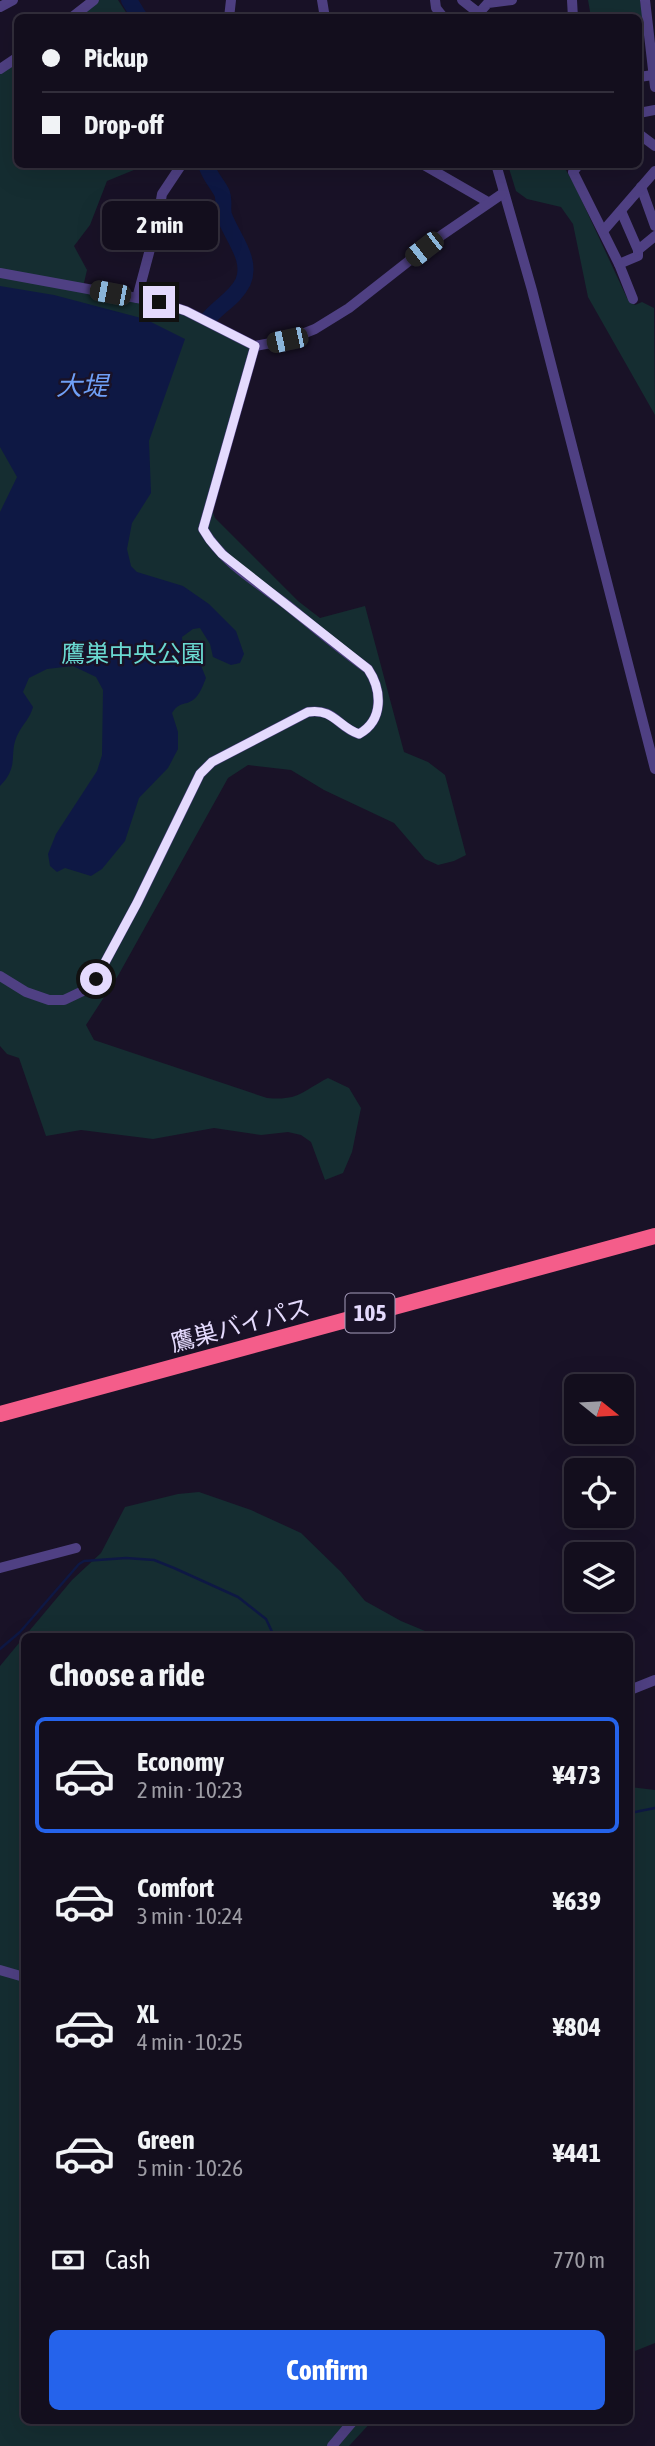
<!DOCTYPE html>
<html lang="en">
<head>
<meta charset="utf-8">
<style>
  :root { --surface:#130e1d; --page:#201c2a; --text:#f1f3f6; --muted:#9d9ca4; --line:#322e3b; --accent:#2563eb }
  body { margin:0; font-family:"Asap Condensed","Noto Sans JP",sans-serif; background:var(--page); color:var(--text); height:100vh; display:flex; flex-direction:column; font-size:26px; white-space:nowrap }
  * { box-sizing:border-box; margin:0 }
  p { font-size:23px; color:var(--muted) }
  .icon { flex:none; width:38px; height:38px; fill:none; stroke:currentColor; stroke-width:2; stroke-linecap:round; stroke-linejoin:round }
  .map { position:relative; flex:1; overflow:hidden }
  .panel { position:absolute; left:21px; top:1633px; width:612px; height:791px; display:flex; flex-direction:column; background:var(--surface); border-radius:10px; box-shadow:0 7px 28px #0002,0 0 0 2px var(--line) }
  .panel>* { flex:none }
  .hud { position:absolute; left:14px; top:14px; width:628px; height:154px; border-radius:10px; box-shadow:0 7px 28px #0002,0 0 0 2px var(--line); display:grid; align-content:center; height:154px; padding:0 28px; background:var(--surface) }
  .needle { width:46px; rotate:108deg }
  .fabs { position:absolute; left:564px; top:1374px; display:grid; gap:14px }
  .fabs a { display:grid; place-items:center; width:70px; height:70px; border-radius:10px; background:var(--surface); box-shadow:0 7px 28px #0002,0 0 0 2px var(--line); font-size:35px }
  .end { position:absolute; width:32px; height:32px; margin:-16px; border:9px solid #e4dafd; background:#111; box-shadow:0 0 0 4px #111 }
  .from { border-radius:50% }
  .bubble { position:absolute; height:49px; border-radius:10px; background:var(--surface); box-shadow:0 7px 28px #0002,0 0 0 2px var(--line); font-size:23px; font-weight:700; line-height:49px; text-align:center }
  .car { position:absolute; width:21px; height:42px; margin:-21px -10px; border-radius:9px; box-shadow:0 0 5px 2px #0007; background:linear-gradient(#222 24%,#8ab4d8 0 40%,#222 0 76%,#8ab4d8 0 86%,#222 0) }
  .hud b { display:flex; align-items:center; gap:24px; height:66px; font-size:26px }
  .hud b+b { border-top:2px solid var(--line) }
  .hud i { width:18px; height:18px; background:var(--text) }
  ul { padding:0; list-style:none }
  li { display:flex; align-items:center; gap:21px; height:116px; margin:0 14px 10px; padding:0 14px; border:4px solid transparent; border-radius:10px }
  li div { flex:1 }
  li b { display:block; font-size:26px }
  li em { font-style:normal; font-weight:700 }
  li.selected { border-color:var(--accent) }
  li>.icon { width:63px; height:63px; stroke-width:1.5 }
  h2 { padding:0 28px; font-size:32px; line-height:84px }
  .pay { display:flex; align-items:center; gap:18px; height:77px; padding:0 28px; font-size:26px }
  .pay p { margin-inline-start:auto }
  .primary-button { display:flex; gap:14px; margin-top:auto; padding:14px 28px }
  .primary-button a { flex:1; height:80px; border-radius:10px; background:var(--accent); color:#fff; font-size:28px; font-weight:700; line-height:80px; text-align:center }
  .map>svg:first-child { display:block }
  .green { fill:#152d31 }
  .water { fill:#0e1844 }
  .lines { fill:none; stroke-linecap:round; stroke-linejoin:round }
  .stream { stroke:#0e1844; stroke-width:2.5 }
  .river { stroke:#0e1844; stroke-width:16 }
  .minor { stroke:#4f4083; stroke-width:10 }
  .highway { stroke:#f45d8a; stroke-width:16 }
  .route { stroke:#e4dafd; stroke-width:9 }
  .labels { text-anchor:middle; dominant-baseline:central; stroke-width:5; stroke-linejoin:round; paint-order:stroke }
  .shield { fill:#191227; stroke:#a79ebd; stroke-width:2 }
  .shield-label { font-size:23px; font-weight:bold; fill:#e4dafd }
  .park-label { font-size:24px; fill:#6ad9d1; stroke:#191227 }
  .street-label { font-size:24px; fill:#e4dafd; stroke:#191227 }
  .water-label { font-size:26px; font-style:italic; fill:#6f9ff6; stroke:#191227 }
</style>
</head>
<body>
<div class="map">
<svg width="655" height="2446" viewBox="0 0 655 2446">
  <rect width="100%" height="100%" fill="#191227"/>
  <g class="green">
    <polygon points="94,0 118,0 129,17 71,18"/>
    <polygon points="588,0 640,0 645,31 639,32 639,18 591,17"/>
    <path d="M 17,57 L 18,164 L 146,165 L 107,181 L 90,225 L 74,246 L 87,270 L 83,287 L 159,302 L 255,346 L 210,504 L 215,518 L 298,601 L 320,618 L 365,606 L 404,752 L 428,762 L 445,775 L 466,855 L 454,861 L 438,865 L 425,859 L 394,823 L 324,790 L 291,770 L 248,765 L 228,778 L 119,974 L 86,1025 L 94,1040 L 267,1098 C 300,1101 302,1091 328,1078 L 349,1088 L 361,1108 L 352,1152 L 343,1173 L 325,1180 L 311,1142 L 301,1135 L 288,1132 L 261,1135 L 214,1128 L 153,1139 L 81,1130 L 46,1136 L 19,1058 L 7,1054 L 0,1046 L 0,69 Z"/>
    <polygon points="508,165 563,165 575,186 627,298 635,305 642,302 654,308 655,415 588,297 573,224 561,207 527,199 516,191"/>
    <polygon points="199,1492 251,1510 301,1533 341,1572 365,1601 401,1621 437,1636 25,1636 72,1580 101,1553 125,1507 178,1494"/>
    <polygon points="24,1637 24,2420 373,2420 349,2446 0,2446 0,1666"/>
    <polygon points="630,1787 655,1790 655,2343 630,2353"/>
  </g>
  <path class="water" d="M 0,286 L 54,295 L 145,319 L 185,339 L 149,441 L 151,493 L 132,523 L 127,549 L 131,566 L 137,572 L 183,586 L 209,604 L 236,631 L 244,654 L 240,663 L 231,665 L 213,657 L 210,644 L 200,628 L 193,629 L 182,637 L 183,651 L 200,663 L 206,678 C 203,685 200,695 193,700 C 184,706 180,701 172,713 L 178,732 L 178,749 L 168,768 L 139,798 L 125,841 L 102,869 L 91,876 L 65,868 L 57,872 L 50,866 L 48,854 L 56,834 L 97,771 L 102,755 L 103,690 L 96,677 L 73,666 L 47,669 L 29,678 L 23,692 L 33,707 C 30,718 24,723 19,732 C 7,753 21,765 0,786 L 0,512 L 17,477 L 0,447 Z"/>
  <g class="lines">
    <g class="stream">
      <polyline points="0,1649 20,1632 79,1564 84,1561 126,1558 154,1560 174,1568 238,1597 266,1619 274,1636"/>
      <polyline points="630,1813 655,1808"/>
    </g>
    <g class="river">
      <polyline points="129,0 140,18"/>
      <path d="M 206,164 C 209,176 217,183 222,193 C 225,201 222,208 224,215 C 231,236 253,259 243,282 C 235,298 220,305 209,318"/>
    </g>
    <g class="minor">
      <polyline points="322,0 325,18"/>
      <polyline points="435,0 436,8 444,18"/>
      <polyline points="462,0 485,18"/>
      <polyline points="572,0 573,18"/>
      <polyline points="645,0 655,87"/>
      <polyline points="0,7 13,0"/>
      <polyline points="479,13 488,3 512,0"/>
      <polyline points="71,18 94,0"/>
      <polyline points="229,18 231,0"/>
      <polyline points="0,69 18,57"/>
      <polyline points="639,77 653,75"/>
      <polyline points="639,113 655,110"/>
      <polyline points="639,134 655,146"/>
      <polyline points="422,164 488,202"/>
      <polyline points="496,164 532,290 655,769"/>
      <polyline points="579,164 573,172 619,264 638,256 638,250"/>
      <polyline points="641,187 655,226"/>
      <polyline points="621,211 638,250 655,236"/>
      <polyline points="604,230 655,171"/>
      <polyline points="619,264 633,299"/>
      <polyline points="0,273 159,302 186,311 255,346 287,340 315,329 349,308 442,235 502,194"/>
      <polyline points="137,298 157,223 162,194 182,164"/>
      <path d="M 0,976 L 26,992 L 49,1000 L 64,1000 L 85,990 L 96,979 L 137,903 L 200,774 L 212,762 L 308,712 C 335,708 337,727 359,734 C 384,720 382,690 368,669 C 340,649 314,627 287,605 C 258,583 222,562 203,529 L 255,346"/>
      <polyline points="0,1568 76,1548"/>
      <polyline points="630,1690 655,1680"/>
      <polyline points="0,1970 24,1977"/>
      <polyline points="332,2446 354,2420"/>
    </g>
    <polyline class="highway" points="0,1414 655,1236"/>
  </g>
  <g class="lines">
    <path class="route" d="M 96,979 L 137,903 L 200,774 L 212,762 L 308,712 C 334,708 338,727 359,734 C 384,720 382,690 368,669 L 222,554 L 210,540 L 203,529 L 255,346 L 186,311 L 159,302"/>
  </g>
  <g class="labels">
    <rect class="shield" x="345.5" y="1293.5" width="49" height="39" rx="5"/>
    <g class="shield-label">
      <text x="370" y="1313">105</text>
    </g>
    <g class="park-label">
      <text x="133" y="653">鷹巣中央公園</text>
    </g>
    <g class="street-label">
      <text transform="translate(240 1325) rotate(-15)">鷹巣バイパス</text>
    </g>
    <g class="water-label">
      <text x="82" y="386">大堤</text>
    </g>
  </g>
</svg>
<div class="fabs">
<a><svg class="needle" viewBox="-14 -14 28 28"><path d="M0-13l5 13h-10z" fill="#e53935"/><path d="M0 13l5-13h-10z" fill="#9d9ca4"/></svg></a>
<a><svg class="icon" aria-label="locate" viewBox="0 0 24 24"><circle cx="12" cy="12" r="6"/><path d="M12 2v4M12 18v4M2 12h4M18 12h4"/></svg></a>
<a><svg class="icon" aria-label="layers" viewBox="0 0 24 24"><path d="M12 4l9 5-9 5-9-5zM3 14l9 5 9-5"/></svg></a>
</div>
<i class="end from" style="left:96px;top:979px"></i>
<i class="end" style="left:159px;top:302px"></i>
<div class="bubble" style="left:102px;top:201px;width:116px">2 min</div>
<i class="car" style="left:424px;top:249px;rotate:232deg"></i>
<i class="car" style="left:110px;top:293px;rotate:281deg"></i>
<i class="car" style="left:287px;top:340px;rotate:258deg"></i>
<div class="hud">
<b><i class="from"></i>Pickup</b>
<b><i></i>Drop-off</b>
</div>
<section class="panel">
<h2>Choose a ride</h2>
<ul>
<li class="selected"><svg class="icon" aria-label="car" viewBox="0 0 24 24"><path d="M5 17H2v-5l4-1 3-4h7l3 4 3 1v5h-3M9 17h6M6 11h13"/><circle cx="7" cy="17" r="2"/><circle cx="17" cy="17" r="2"/></svg><div><b>Economy</b><p>2 min · 10:23</p></div><em>¥473</em></li>
<li><svg class="icon" aria-label="car" viewBox="0 0 24 24"><path d="M5 17H2v-5l4-1 3-4h7l3 4 3 1v5h-3M9 17h6M6 11h13"/><circle cx="7" cy="17" r="2"/><circle cx="17" cy="17" r="2"/></svg><div><b>Comfort</b><p>3 min · 10:24</p></div><em>¥639</em></li>
<li><svg class="icon" aria-label="car" viewBox="0 0 24 24"><path d="M5 17H2v-5l4-1 3-4h7l3 4 3 1v5h-3M9 17h6M6 11h13"/><circle cx="7" cy="17" r="2"/><circle cx="17" cy="17" r="2"/></svg><div><b>XL</b><p>4 min · 10:25</p></div><em>¥804</em></li>
<li><svg class="icon" aria-label="car" viewBox="0 0 24 24"><path d="M5 17H2v-5l4-1 3-4h7l3 4 3 1v5h-3M9 17h6M6 11h13"/><circle cx="7" cy="17" r="2"/><circle cx="17" cy="17" r="2"/></svg><div><b>Green</b><p>5 min · 10:26</p></div><em>¥441</em></li>
</ul>
<div class="pay"><svg class="icon" aria-label="cash" viewBox="0 0 24 24"><path d="M3 7h18v10H3z"/><circle cx="12" cy="12" r="2"/></svg>Cash<p>770 m</p></div>
<div class="primary-button"><a>Confirm</a></div>
</section>
</div>
</body>
</html>
